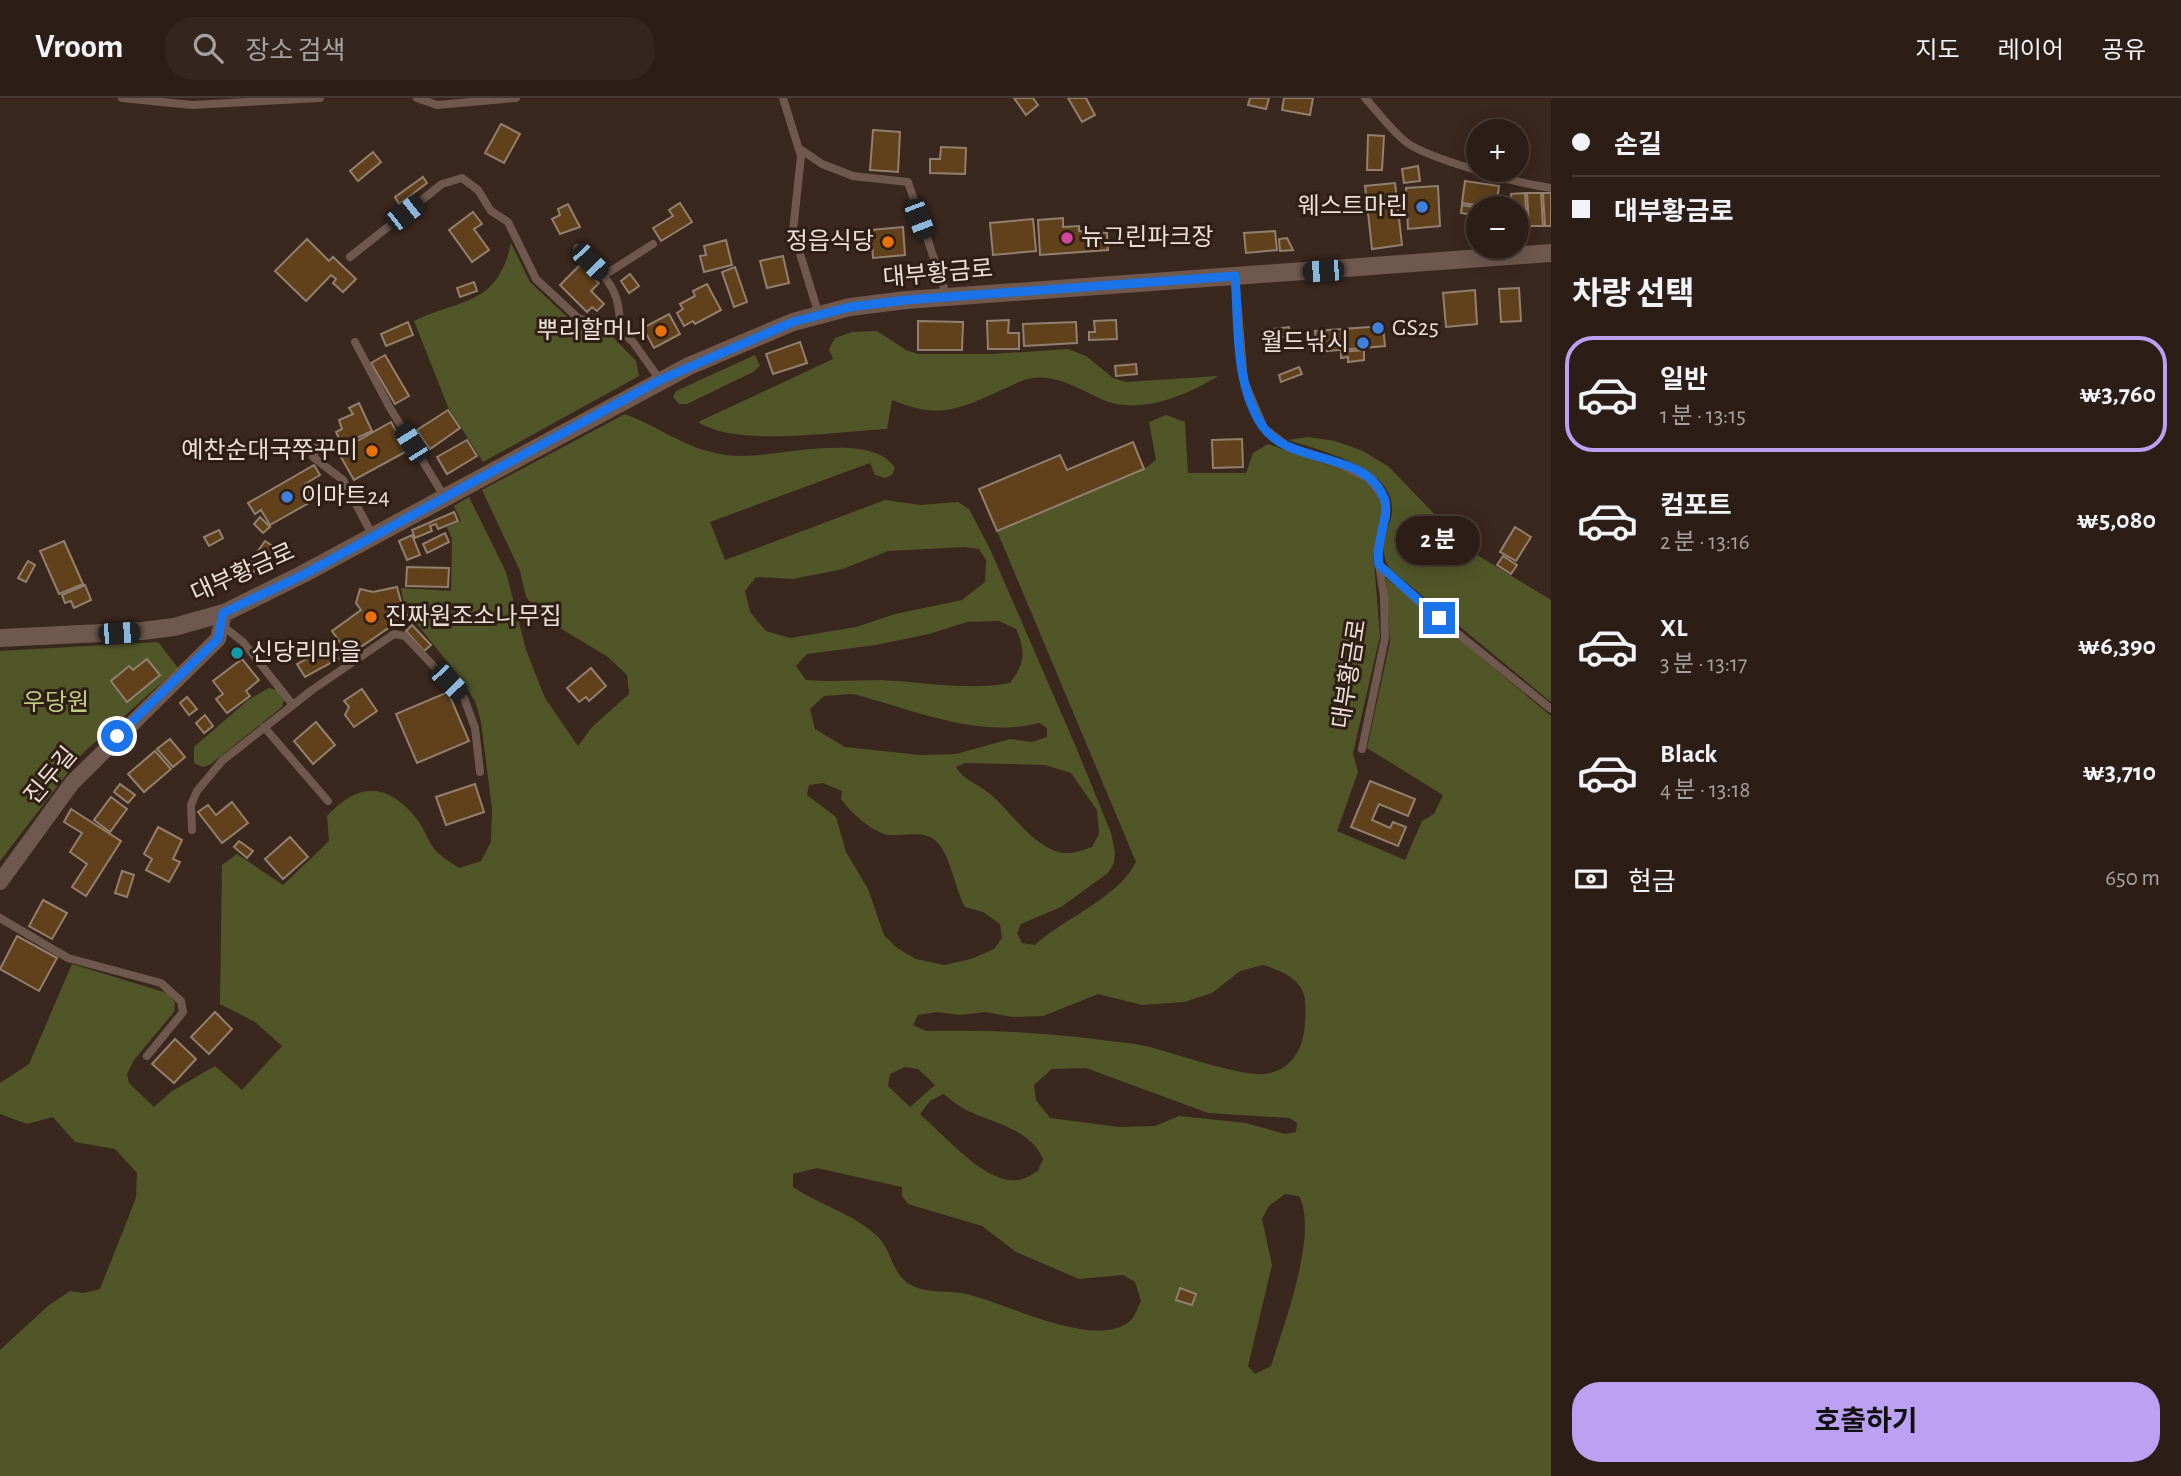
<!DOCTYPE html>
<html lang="ko">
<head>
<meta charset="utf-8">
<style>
  :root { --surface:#2c1d16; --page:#34261f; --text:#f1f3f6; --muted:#a6a2a1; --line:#483b35; --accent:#bca0f2 }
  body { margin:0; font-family:"Alegreya Sans","Noto Sans KR",sans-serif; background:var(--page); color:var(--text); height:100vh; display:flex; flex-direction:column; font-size:26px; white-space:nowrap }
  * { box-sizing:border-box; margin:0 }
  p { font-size:23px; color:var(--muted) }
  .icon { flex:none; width:38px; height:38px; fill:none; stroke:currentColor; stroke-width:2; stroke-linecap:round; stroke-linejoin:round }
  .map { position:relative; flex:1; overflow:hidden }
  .panel { display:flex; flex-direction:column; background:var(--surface); width:630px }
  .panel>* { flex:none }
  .top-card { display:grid; align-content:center; height:154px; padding:0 21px; background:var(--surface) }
  .fabs { position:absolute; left:1466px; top:21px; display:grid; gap:14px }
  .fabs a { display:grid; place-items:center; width:63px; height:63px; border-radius:50%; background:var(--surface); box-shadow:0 4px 18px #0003,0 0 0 2px var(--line); font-size:35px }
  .end { position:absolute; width:32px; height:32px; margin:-16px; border:9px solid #1a73e8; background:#fff; box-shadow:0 0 0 4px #fff }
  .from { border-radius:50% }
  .bubble { position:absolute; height:49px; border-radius:24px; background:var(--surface); box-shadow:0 4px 18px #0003,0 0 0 2px var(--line); font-size:23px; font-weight:700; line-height:49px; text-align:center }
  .car { position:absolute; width:21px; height:42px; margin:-21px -10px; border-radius:9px; box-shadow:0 0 5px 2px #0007; background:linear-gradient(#222 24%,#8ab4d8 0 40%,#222 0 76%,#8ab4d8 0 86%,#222 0) }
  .top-card b { display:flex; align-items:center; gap:24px; height:66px; font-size:26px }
  .top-card b+b { border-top:2px solid var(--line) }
  .top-card i { width:18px; height:18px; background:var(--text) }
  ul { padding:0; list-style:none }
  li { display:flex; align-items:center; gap:21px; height:116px; margin:0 14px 10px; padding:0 7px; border:4px solid transparent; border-radius:28px }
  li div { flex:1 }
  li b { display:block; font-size:26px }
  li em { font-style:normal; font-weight:700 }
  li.on { border-color:var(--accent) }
  li>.icon { width:63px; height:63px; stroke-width:1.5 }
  h2 { padding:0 21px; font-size:32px; line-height:84px }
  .pay { display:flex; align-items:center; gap:18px; height:77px; padding:0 21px; font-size:26px }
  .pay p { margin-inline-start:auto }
  .cta { display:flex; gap:14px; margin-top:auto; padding:14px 21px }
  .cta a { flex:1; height:80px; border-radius:28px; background:var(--accent); color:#111; font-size:28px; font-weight:700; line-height:80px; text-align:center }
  header { display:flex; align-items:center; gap:42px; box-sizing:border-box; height:98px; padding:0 35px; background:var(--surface); border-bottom:2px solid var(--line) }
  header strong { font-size:33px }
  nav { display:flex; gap:38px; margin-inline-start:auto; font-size:24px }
  .search { width:490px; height:63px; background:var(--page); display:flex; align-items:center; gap:18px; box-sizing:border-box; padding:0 24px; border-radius:28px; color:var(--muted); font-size:26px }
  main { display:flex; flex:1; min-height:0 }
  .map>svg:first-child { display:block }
  .green { fill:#515629; fill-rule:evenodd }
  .building { fill:#60411c; stroke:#91806f; stroke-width:2 }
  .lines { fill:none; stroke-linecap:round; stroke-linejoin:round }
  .lane { stroke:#6f594f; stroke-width:8 }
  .street { stroke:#6f594f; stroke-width:16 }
  .secondary { stroke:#6f594f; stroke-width:18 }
  .route { stroke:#1a73e8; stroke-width:9 }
  .shop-dot { fill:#3f7fe0; stroke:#2f1e14; stroke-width:2.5 }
  .hotel-dot { fill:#d1479c; stroke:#2f1e14; stroke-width:2.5 }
  .food-dot { fill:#e8710a; stroke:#2f1e14; stroke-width:2.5 }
  .culture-dot { fill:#0f9aa8; stroke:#2f1e14; stroke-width:2.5 }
  .labels { text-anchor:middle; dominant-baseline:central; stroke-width:6; stroke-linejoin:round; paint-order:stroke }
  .poi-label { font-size:24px; fill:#ebdfd8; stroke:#2f1e14; text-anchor:end }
  .street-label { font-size:24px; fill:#ebdfd8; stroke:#2f1e14 }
  .park-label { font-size:24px; fill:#c1cb80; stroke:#2f1e14 }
</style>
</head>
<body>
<header>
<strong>Vroom</strong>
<div class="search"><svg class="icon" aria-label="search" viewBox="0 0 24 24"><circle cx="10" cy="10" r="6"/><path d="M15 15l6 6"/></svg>장소 검색</div>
<nav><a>지도</a><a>레이어</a><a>공유</a></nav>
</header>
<main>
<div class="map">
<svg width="1551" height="1378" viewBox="0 0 1551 1378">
  <rect width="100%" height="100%" fill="#3a271e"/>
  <g class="green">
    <path d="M 511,145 L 530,184 L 578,229 L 613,239 L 636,263 L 639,278 L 483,364 L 448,309 L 414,223 C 461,200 497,209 511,145 Z"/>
    <path d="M 877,233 L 906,252 L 918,256 L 991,256 L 1068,251 L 1086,258 L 1113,280 L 1126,284 L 1218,278 C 1186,298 1138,318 1101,301 C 1081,292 1057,277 1034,280 C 1025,280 1013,287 1004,291 C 959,311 940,322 892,302 L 887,331 C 838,333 737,350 698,324 L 833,261 L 829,251 L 835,240 L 852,234 Z"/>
    <polygon points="755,257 760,268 753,274 687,306 679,306 673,299 676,293"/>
    <path d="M 625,316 C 669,333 695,359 746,358 C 784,357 873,334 895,370 L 892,377 L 885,380 L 875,377 L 870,365 L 710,424 L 725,462 L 885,402 L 920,407 L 958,404 L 969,411 L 990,451 L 1076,649 L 1111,735 L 1115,754 L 1114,765 L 1108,775 L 1061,809 L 1021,826 L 1017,835 L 1022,845 L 1035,847 C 1066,819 1118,800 1136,764 L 997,433 L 1144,371 L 1156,362 L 1149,324 L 1166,317 L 1185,324 L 1188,375 L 1246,375 L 1253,355 L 1268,346 L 1351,375 L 1366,383 L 1382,405 L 1383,416 L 1373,453 L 1380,538 L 1353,655 L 1358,674 L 1337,733 L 1405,762 L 1422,723 L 1434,716 L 1443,697 L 1367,650 L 1390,544 L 1386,480 L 1551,618 L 1551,1378 L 0,1378 L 0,1252 L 49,1207 L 70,1193 L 83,1195 L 100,1191 L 136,1100 L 137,1075 L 115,1051 L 75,1044 L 53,1019 L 27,1026 L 0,1016 L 0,985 L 29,966 L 72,866 L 167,895 L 175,904 L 174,914 L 134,962 L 127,976 L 129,985 L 154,1009 L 172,993 L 215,968 L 242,992 L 282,948 L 255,924 L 220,906 L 222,767 L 237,756 L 283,787 L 329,743 L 327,718 C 359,684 387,684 417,721 C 425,731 428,745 437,754 C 443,760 452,765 459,770 L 481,763 L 491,744 L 492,711 L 481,624 L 475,603 L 457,576 L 405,511 L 401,490 L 451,493 L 452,441 L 447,429 L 461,423 L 454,408 L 469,399 L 506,474 L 526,552 L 545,600 L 578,648 L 592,629 L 629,596 L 627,577 L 608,559 L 545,521 L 526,499 L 520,473 L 482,392 ZM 965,449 L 979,451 L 986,462 L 985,484 L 962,502 L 895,516 L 856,529 L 790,540 L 766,533 L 750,514 L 745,493 L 756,479 L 793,481 L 843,471 L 888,453 ZM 999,523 L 1016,531 C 1026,554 1025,565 1010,585 C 969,593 924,584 882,582 C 856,582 832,584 806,582 L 796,568 L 807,556 L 876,547 L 929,536 L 967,524 ZM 853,596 C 912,611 977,641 1039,625 L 1047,630 L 1047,639 L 1032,644 L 1010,641 L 956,656 L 920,657 L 845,649 L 815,631 L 810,611 L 824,598 ZM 965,665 L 1045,667 L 1071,675 L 1097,712 L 1099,736 L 1092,749 C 1080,753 1069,758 1055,753 C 1027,742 1009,710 985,692 C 975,685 963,681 956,669 ZM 823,685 L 842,693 L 841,701 C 850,714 873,735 889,737 C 904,739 924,731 937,744 C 950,756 955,791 965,809 L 983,814 L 1000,826 L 1002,840 L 994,851 L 971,861 L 944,867 L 916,861 L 897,850 L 884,837 L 868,791 L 846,754 L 836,719 L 807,697 L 809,687 ZM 1263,867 C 1280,872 1303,881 1305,902 C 1307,934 1303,971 1264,976 C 1244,979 1172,955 1150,949 C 1134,945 1117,944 1102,942 C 1043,934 985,932 926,933 L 913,927 L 918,917 L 937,914 L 960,917 L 985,914 L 1013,919 L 1043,918 L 1098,896 L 1142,907 L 1184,904 L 1212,895 L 1240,873 ZM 905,969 L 918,971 L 935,987 L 910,1009 L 888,988 L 890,976 ZM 1086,970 L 1208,1015 L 1290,1020 L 1297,1025 L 1296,1034 L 1285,1036 L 1246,1025 L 1179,1018 L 1155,1028 L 1119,1029 L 1050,1020 L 1036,1002 L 1034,987 L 1052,971 ZM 943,996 C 951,1001 958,1008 966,1012 C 993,1025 1031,1031 1043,1061 L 1038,1073 C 1032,1076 1024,1082 1018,1082 C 986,1087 943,1036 920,1016 L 930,1003 ZM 817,1070 L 902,1089 L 902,1098 L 908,1106 L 982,1128 L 1016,1154 L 1079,1181 L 1123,1177 L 1135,1184 L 1141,1203 C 1138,1209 1135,1218 1131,1222 C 1097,1254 1005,1204 966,1196 C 949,1192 930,1196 913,1188 C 891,1178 893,1152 876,1137 C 852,1115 820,1107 793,1089 L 793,1076 ZM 1285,1096 L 1299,1098 C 1319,1135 1283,1229 1271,1268 L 1255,1276 L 1248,1268 L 1272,1167 L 1262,1121 L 1269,1108 Z"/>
    <path d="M 1308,339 L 1335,343 L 1363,353 L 1389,369 L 1469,452 L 1551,502 L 1551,604 L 1390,471 C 1378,452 1386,439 1391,420 C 1403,371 1321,353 1288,342 Z"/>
    <polygon points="158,544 178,570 83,655 0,763 0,553"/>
    <polygon points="269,590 277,592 284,602 282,609 211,666 203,669 194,665 194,649 248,602"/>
  </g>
  <g class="building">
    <polygon points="1014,0 1033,0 1038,7 1026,17"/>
    <polygon points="1068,0 1086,0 1095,17 1082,24"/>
    <polygon points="1250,0 1269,0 1266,11 1248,7"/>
    <polygon points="1284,0 1313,0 1310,17 1282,12"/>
    <polygon points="501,26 520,36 504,65 485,55"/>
    <polygon points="873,32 900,34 898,74 870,72"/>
    <polygon points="1368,37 1384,38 1382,72 1367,72"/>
    <polygon points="941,49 966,50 965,76 930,75 930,61 940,61"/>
    <polygon points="373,54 381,64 358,83 350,73"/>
    <polygon points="1418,68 1420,83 1404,85 1402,71"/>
    <polygon points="423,79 427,85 399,106 395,99"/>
    <polygon points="1465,83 1499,88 1496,110 1462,105"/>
    <polygon points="1395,85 1402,147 1372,151 1365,88"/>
    <polygon points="1438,88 1440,128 1408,131 1406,90"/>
    <polygon points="1525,95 1527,128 1517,129 1517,110 1512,110 1511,96"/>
    <polygon points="1527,95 1541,95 1543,128 1529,128"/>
    <polygon points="1543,95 1551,95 1551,128 1545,128"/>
    <polygon points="680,105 692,124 661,143 653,130 673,118 669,112"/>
    <polygon points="568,106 580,129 560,136 552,121 560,117 558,111"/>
    <polygon points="1462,107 1480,110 1479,118 1461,115"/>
    <polygon points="473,114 482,126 474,131 489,152 472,164 449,132"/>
    <polygon points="1063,120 1063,129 1079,128 1079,133 1107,135 1108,152 1040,157 1038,122"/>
    <polygon points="1033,121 1036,153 993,157 990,125"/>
    <polygon points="903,129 905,157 873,160 871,132"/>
    <polygon points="1275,133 1277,152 1246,155 1244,135"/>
    <polygon points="1287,140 1293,152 1280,153 1279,141"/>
    <polygon points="307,141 329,163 333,159 356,181 343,194 333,185 336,181 331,177 306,203 275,173"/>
    <polygon points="726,142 732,167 704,174 700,158 706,157 704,148"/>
    <polygon points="783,158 789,185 767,190 760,163"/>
    <polygon points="580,167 599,185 591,193 604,206 597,213 592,209 587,214 560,187"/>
    <polygon points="735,169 747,204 734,209 722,174"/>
    <polygon points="630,176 639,188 629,195 621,183"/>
    <polygon points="474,184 477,193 460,199 457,190"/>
    <polygon points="707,186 721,212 695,226 693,223 684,228 677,215 683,211 680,206 695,198 693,193"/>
    <polygon points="1519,190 1521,223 1501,224 1499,191"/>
    <polygon points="1475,192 1477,226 1446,229 1443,195"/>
    <polygon points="669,216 680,236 654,250 643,230"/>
    <polygon points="1009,222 1008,235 1019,235 1019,251 988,251 987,223"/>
    <polygon points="1116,222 1117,241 1089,242 1089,234 1095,234 1094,223"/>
    <polygon points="918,223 963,224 962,252 918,252"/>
    <polygon points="408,224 413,237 386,248 381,236"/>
    <polygon points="1076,224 1077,245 1024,248 1023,226"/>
    <polygon points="1383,228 1385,248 1317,254 1315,233"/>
    <polygon points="1289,229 1290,238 1264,242 1263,232"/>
    <polygon points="800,244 807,265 773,276 766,256"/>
    <polygon points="1364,252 1364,262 1348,264 1348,259 1341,260 1341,254"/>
    <polygon points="385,257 409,298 395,306 371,265"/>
    <polygon points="1136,266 1137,276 1116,278 1115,268"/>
    <polygon points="1299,269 1302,276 1281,284 1279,277"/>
    <polygon points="359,305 372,333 342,347 336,334 342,331 339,322 353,316 349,310"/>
    <polygon points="448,312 460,330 430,351 417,332"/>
    <polygon points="391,324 407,353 354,382 338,354"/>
    <polygon points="1242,341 1243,369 1213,370 1212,342"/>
    <polygon points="467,342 477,358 447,376 437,359"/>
    <polygon points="1133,344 1144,371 997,433 979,391 1060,357 1067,372"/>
    <polygon points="314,367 320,377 305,386 314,402 270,427 261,412 255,416 248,405"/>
    <polygon points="454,414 458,423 438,431 436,426 430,428 432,433 415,440 412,432"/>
    <polygon points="260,419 270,429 263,435 254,426"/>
    <polygon points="1515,429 1531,439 1516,463 1500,454"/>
    <polygon points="219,432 223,440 209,448 204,439"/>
    <polygon points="445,435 449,444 427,455 423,446"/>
    <polygon points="412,437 420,457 407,462 399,443"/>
    <polygon points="64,443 83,486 59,496 40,453"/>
    <polygon points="265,443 282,454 246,479 242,476"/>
    <polygon points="1503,458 1517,467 1511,476 1497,467"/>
    <polygon points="28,463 35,467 26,484 18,480"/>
    <polygon points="407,469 449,470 448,489 406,488"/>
    <polygon points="85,487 91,502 74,510 71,503 65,505 62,497"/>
    <polygon points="397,489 403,511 410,522 390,529 349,557 332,533 361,512 356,505 360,491 373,494"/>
    <polygon points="412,527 431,547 424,553 406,533"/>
    <polygon points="330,548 338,561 305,579 297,566"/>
    <polygon points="147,561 160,577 127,604 111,583 129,568 133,572"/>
    <polygon points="242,561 259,582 246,593 250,598 227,615 216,601 223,596 213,583"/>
    <polygon points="591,570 606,588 589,603 586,599 579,604 567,590"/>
    <polygon points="362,591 377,613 354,629 345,617 349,609 344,603"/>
    <polygon points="448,594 469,643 417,665 396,616"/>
    <polygon points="187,599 197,611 189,617 180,605"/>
    <polygon points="205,617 213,628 204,635 196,625"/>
    <polygon points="316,624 335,647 313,666 294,643"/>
    <polygon points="170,641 185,659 173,669 157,651"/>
    <polygon points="155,653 171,671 144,694 128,676"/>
    <polygon points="1370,683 1415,701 1408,718 1379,706 1372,722 1390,730 1393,724 1406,729 1398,748 1351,729"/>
    <polygon points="34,685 43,691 35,701 27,694"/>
    <polygon points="120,686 135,697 128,705 114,694"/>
    <polygon points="475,686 484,714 446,727 436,699"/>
    <polygon points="111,699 127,711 110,734 94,722"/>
    <polygon points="232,704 248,725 222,745 198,714 208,707 216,717"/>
    <polygon points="71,711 121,743 86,798 72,789 87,766 70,754 82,735 64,724"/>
    <polygon points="158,729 182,742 173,761 180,764 169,784 146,772 152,761 144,756"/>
    <polygon points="290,739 308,759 283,781 265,761"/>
    <polygon points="239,743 253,753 247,760 234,749"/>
    <polygon points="122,773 134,777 127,799 115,795"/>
    <polygon points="43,802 67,815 52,841 29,828"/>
    <polygon points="17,838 57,860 39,893 0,871"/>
    <polygon points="215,914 232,931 209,956 191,939"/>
    <polygon points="175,941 196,961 174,985 152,966"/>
    <polygon points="1180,1190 1196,1196 1192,1207 1176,1202"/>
  </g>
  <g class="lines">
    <g class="lane">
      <polyline points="122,0 192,7 320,0"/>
      <polyline points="417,0 437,7 516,0"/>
      <polyline points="783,0 801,58 793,133 819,217"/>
      <path d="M 1365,0 C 1378,14 1391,32 1406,44 C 1428,61 1521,86 1551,90"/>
      <polyline points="800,51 822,66 853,78 908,84 947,199"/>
      <path d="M 577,150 C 606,181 621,188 620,233"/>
      <polyline points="350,159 442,86 462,80 478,92 491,113 508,124 536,181 578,220 620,233 633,244 660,282"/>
      <polyline points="603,178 653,146"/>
      <polyline points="1235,178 1244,283 1264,330 1287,348 1341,367 1369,381 1385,402 1386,418 1377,453 1384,499 1385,540 1362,651"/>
      <polyline points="355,244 390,310 444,398"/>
      <polyline points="317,348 313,359 343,382 373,438"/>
      <polyline points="1379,467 1420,505 1551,611"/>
      <polyline points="223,528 243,544 293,607"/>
      <polyline points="264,629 328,703"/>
      <polyline points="192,732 191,707 197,693 222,663 312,592 394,536 405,538 464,600 475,630 480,674"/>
      <polyline points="0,820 68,860 161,885 181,903 183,914 147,958"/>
    </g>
    <polyline class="street" points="0,784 72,685 218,541 224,515"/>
    <polyline class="secondary" points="0,540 142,533 174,529 224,515 303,476 689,268 793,224 850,209 906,202 1551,155"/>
  </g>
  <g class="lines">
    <path class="route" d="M 117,638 L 218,541 L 223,515 L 303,477 L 660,282 L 793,224 L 850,209 L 906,202 L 1235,178 C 1239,228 1234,286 1263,329 C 1291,368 1365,352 1384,400 C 1391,417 1375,442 1379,467 L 1439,520"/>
  </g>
  <g class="shop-dot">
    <circle cx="1422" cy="109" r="7"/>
    <circle cx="1378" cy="230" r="7"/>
    <circle cx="1363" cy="245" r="7"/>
    <circle cx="287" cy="399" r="7"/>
  </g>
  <circle class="hotel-dot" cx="1067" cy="140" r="7"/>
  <g class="food-dot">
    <circle cx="888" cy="144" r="7"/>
    <circle cx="661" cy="233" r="7"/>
    <circle cx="372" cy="353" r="7"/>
    <circle cx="371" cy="519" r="7"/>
  </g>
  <circle class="culture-dot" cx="237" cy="555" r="7"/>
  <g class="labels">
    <g class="poi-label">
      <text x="1408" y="109">웨스트마린</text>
      <text x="1081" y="140" text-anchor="start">뉴그린파크장</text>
      <text x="874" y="144">정읍식당</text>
      <text x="1392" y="230" text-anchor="start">GS25</text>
      <text x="647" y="233">뿌리할머니</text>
      <text x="1349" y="245">월드낚시</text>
      <text x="358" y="353">예찬순대국쭈꾸미</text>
      <text x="301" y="399" text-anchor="start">이마트24</text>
      <text x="385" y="519" text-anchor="start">진짜원조소나무집</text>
      <text x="251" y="555" text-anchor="start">신당리마을</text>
    </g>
    <g class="street-label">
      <text transform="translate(938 176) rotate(-5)">대부황금로</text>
      <text transform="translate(243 475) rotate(-24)">대부황금로</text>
      <text transform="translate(1350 576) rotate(-81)">대부황금로</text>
      <text transform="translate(51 678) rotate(-50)">진두길</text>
    </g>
    <g class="park-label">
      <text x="56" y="605">우당원</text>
    </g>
  </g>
</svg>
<div class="fabs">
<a>+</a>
<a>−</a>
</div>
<i class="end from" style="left:117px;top:638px"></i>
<i class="end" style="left:1439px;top:520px"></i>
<div class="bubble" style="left:1396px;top:418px;width:84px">2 분</div>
<i class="car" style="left:405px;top:115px;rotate:52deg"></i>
<i class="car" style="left:919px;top:121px;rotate:159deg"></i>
<i class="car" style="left:590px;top:164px;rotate:136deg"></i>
<i class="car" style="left:1323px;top:173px;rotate:266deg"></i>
<i class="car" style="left:411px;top:345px;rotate:328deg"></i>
<i class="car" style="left:119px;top:535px;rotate:87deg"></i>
<i class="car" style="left:449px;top:584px;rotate:136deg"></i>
</div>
<section class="panel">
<div class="top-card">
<b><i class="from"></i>손길</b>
<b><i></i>대부황금로</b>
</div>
<h2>차량 선택</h2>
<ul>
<li class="on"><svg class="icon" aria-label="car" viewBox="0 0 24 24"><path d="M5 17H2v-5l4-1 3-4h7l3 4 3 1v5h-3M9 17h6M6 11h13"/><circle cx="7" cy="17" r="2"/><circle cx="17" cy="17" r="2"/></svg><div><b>일반</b><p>1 분 · 13:15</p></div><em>₩3,760</em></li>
<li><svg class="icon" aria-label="car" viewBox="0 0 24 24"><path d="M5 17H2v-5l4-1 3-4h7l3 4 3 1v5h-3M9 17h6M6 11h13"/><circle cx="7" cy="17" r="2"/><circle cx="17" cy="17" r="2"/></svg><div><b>컴포트</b><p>2 분 · 13:16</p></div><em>₩5,080</em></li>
<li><svg class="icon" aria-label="car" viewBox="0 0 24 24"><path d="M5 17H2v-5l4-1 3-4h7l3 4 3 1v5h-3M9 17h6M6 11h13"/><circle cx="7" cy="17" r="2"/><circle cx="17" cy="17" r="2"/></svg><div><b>XL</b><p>3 분 · 13:17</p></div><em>₩6,390</em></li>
<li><svg class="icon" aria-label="car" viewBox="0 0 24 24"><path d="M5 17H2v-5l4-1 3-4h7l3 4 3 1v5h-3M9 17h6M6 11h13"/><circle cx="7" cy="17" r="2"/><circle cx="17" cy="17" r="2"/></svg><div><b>Black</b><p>4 분 · 13:18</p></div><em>₩3,710</em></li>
</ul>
<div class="pay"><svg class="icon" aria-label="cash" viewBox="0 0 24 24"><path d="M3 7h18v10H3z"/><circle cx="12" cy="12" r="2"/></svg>현금<p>650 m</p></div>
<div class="cta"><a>호출하기</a></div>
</section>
</main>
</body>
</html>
